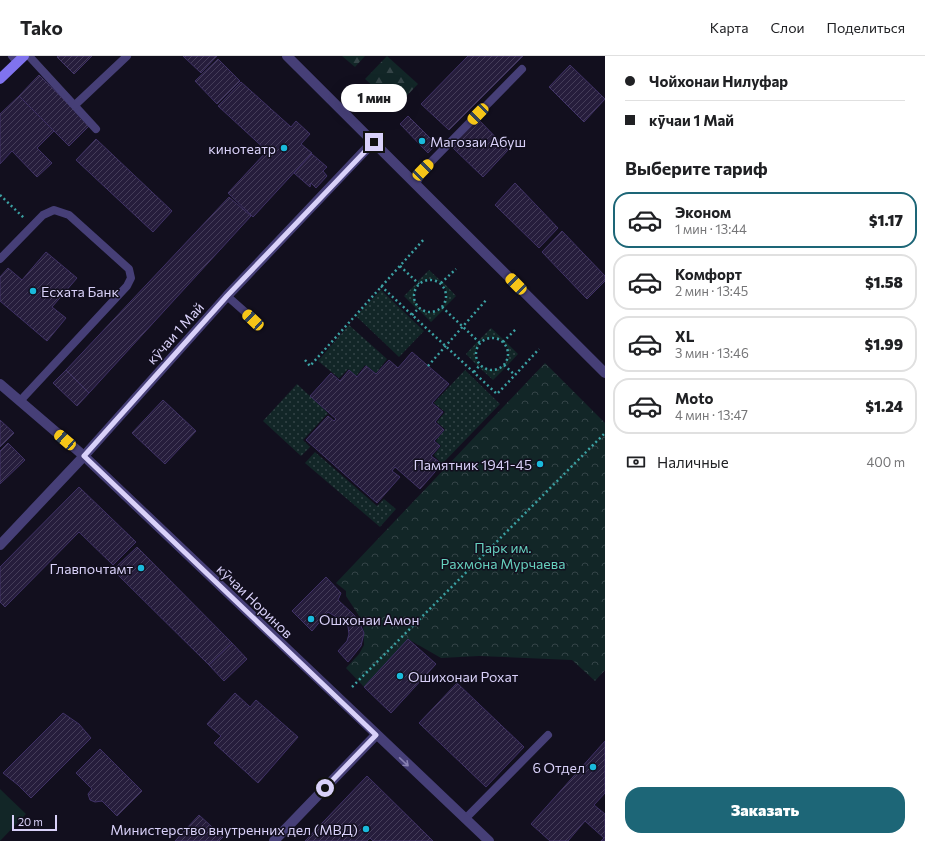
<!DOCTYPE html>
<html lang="ru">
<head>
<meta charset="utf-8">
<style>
  :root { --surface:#fff; --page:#f6f6f6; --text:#202124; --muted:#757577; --line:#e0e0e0; --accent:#1d6677 }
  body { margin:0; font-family:Commissioner,sans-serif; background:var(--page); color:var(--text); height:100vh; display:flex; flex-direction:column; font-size:15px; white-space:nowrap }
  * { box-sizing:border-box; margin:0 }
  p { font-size:13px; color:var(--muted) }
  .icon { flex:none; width:22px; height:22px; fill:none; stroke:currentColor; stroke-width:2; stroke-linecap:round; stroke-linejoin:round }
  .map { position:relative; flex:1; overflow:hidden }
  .side { display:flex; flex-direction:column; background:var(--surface); width:320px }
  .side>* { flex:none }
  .guide { display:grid; align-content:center; height:88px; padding:0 20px; background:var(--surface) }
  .scale { position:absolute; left:12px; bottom:10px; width:45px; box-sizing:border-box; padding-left:4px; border:2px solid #d9d1f9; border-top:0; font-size:11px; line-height:14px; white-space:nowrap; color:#d9d1f9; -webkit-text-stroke:3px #120f1e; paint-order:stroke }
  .end { position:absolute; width:18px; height:18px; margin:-9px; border:5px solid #d9d1f9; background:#111; box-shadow:0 0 0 2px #111 }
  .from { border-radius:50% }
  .bubble { position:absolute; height:28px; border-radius:14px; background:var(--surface); box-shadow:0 4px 16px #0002; font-size:13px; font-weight:800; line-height:28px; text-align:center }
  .car { position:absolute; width:12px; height:24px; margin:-12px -6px; border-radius:5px; box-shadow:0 0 3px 1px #0007; background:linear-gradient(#f5c518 24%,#345 0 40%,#f5c518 0 76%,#345 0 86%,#f5c518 0) }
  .guide b { display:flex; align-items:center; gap:14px; height:38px; font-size:15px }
  .guide b+b { border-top:1px solid var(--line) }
  .guide i { width:10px; height:10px; background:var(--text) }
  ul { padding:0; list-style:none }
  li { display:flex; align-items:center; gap:12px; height:56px; margin:0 8px 6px; padding:0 12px; border:2px solid var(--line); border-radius:16px }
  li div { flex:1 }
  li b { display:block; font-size:15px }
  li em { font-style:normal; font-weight:800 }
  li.active { border-color:var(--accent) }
  li>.icon { width:36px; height:36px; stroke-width:1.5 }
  h2 { padding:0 20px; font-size:18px; line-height:48px }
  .pay { display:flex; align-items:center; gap:10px; height:44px; padding:0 20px; font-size:15px }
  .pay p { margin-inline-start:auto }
  .primary-button { display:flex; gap:8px; margin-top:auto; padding:8px 20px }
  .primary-button a { flex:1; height:46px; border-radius:16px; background:var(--accent); color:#fff; font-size:16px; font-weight:800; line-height:46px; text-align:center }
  header { display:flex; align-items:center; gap:24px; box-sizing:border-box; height:56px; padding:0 20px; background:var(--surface); border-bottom:1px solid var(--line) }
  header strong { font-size:19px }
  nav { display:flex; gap:22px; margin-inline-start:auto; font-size:14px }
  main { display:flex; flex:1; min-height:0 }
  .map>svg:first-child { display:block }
  .grass { fill:url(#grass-dots) }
  .forest { fill:url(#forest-firs) }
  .park { fill:url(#park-crowns) }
  .pitch { fill:#122627 }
  .building { fill:url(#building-hatch); stroke:#403266 }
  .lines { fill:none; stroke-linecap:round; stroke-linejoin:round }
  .path { stroke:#3ba1a3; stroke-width:2.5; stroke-dasharray:2 3; stroke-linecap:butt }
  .service { stroke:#463f77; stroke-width:8 }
  .minor { stroke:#463f77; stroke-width:10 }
  .tertiary { stroke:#463f77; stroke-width:10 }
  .secondary { stroke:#8073ee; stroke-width:10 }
  .oneway { stroke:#8881b2 }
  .route { stroke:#d9d1f9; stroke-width:5 }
  .poi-dot { fill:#1abadc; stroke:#120f1e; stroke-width:1.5 }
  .labels { text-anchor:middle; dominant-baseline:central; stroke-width:3; stroke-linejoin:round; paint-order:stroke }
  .poi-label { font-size:14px; fill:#d9d1f9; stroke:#120f1e; text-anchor:end }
  .street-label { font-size:14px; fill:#d9d1f9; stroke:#120f1e }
  .park-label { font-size:14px; fill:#66d0be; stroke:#120f1e }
</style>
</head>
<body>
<header>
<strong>Tako</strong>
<nav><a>Карта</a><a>Слои</a><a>Поделиться</a></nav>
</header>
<main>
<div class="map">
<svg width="605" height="785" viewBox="0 0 605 785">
  <defs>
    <pattern id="grass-dots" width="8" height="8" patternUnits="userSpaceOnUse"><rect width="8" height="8" fill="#122627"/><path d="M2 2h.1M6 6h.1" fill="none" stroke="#344447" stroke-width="1.8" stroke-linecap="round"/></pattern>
    <pattern id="forest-firs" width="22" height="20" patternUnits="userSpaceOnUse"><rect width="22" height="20" fill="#122627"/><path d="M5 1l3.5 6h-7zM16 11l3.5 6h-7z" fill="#344447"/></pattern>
    <pattern id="park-crowns" width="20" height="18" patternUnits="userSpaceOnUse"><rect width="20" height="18" fill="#122627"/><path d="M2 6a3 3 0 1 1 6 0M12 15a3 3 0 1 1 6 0" fill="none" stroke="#344447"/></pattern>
    <pattern id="building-hatch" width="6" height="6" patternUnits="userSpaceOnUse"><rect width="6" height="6" fill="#261d3c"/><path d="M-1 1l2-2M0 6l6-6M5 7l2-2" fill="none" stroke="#453d59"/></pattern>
  </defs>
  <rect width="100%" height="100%" fill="#120f1e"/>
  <g class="grass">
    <path d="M 429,214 L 442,226 L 441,227 C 434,222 427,222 419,227 L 418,225 Z"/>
    <path d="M 443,226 L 456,240 L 444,252 L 443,251 C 448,243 449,234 441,227 Z"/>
    <path d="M 417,227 L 418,228 C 412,236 413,244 419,252 L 417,253 L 404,240 Z"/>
    <polygon points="381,234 424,275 399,301 356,260"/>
    <path d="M 419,252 C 427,258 435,258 442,252 L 444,253 L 431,266 L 418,253 Z"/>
    <polygon points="349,269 387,303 376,317 365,309 356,320 348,313 339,322 318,305"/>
    <path d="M 491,272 L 504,284 L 503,285 C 495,280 488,280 480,286 L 479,284 Z"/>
    <path d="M 505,285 L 518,298 L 506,311 L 504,309 C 510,301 510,293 504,286 Z"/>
    <path d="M 477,286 L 479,288 C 474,295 474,302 480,309 L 478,310 L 466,298 Z"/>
    <path d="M 481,310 C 489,315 496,316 503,310 L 505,312 L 493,324 L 480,312 Z"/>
    <polygon points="465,314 500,348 442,408 434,399 441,390 436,385 445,373 437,366 445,356 434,347"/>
    <polygon points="297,328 328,357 303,384 310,391 301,400 263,365"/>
    <polygon points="315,396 377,450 384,443 396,453 380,471 305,407"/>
  </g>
  <g class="forest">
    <polygon points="342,0 365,0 355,11"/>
    <polygon points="387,0 418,28 396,51 365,23"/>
  </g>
  <polygon class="park" points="545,307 605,367 605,614 595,625 572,604 479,600 441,602 408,583 364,631 346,612 359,598 364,589 363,566 346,540 346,535 336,527"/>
  <polygon class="pitch" points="0,733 26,758 0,785"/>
  <g class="building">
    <polygon points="58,0 92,0 74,18 57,1"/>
    <polygon points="183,0 217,0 201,17"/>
    <polygon points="468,0 523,0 449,74 421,48"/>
    <polygon points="218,3 240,25 217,48 195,25"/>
    <polygon points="570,9 605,43 584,66 549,31"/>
    <polygon points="39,19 90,69 69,90 19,40"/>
    <polygon points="241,26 291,71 296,65 310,78 301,88 312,97 253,161 228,137 267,95 218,50"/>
    <polygon points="19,40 54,75 37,92 52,107 37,121 12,95 0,108 0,58"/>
    <polygon points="408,60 436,88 428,97 400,68"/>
    <polygon points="477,62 508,94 483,121 450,89"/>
    <polygon points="96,83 172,155 153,176 76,104"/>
    <polygon points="312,98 327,111 323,115 327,120 316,132 311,127 310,131 294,117"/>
    <polygon points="515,127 558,172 539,192 495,149"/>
    <polygon points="229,141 251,160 89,337 66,314"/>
    <polygon points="562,175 605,220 605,225 587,243 542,196"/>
    <polygon points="46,196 77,222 52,251 66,262 47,285 0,245 0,221 8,212 22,224"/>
    <polygon points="412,296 449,328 432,347 443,356 435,366 444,374 434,385 440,390 431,400 442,408 420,433 395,411 392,415 400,421 377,447 306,384 328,360 334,365 336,363 310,340 331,317 340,325 349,314 357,321 366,310 376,318 389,304 398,312"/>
    <polygon points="66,314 89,337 77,350 53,327"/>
    <polygon points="163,344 196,375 165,408 132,377"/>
    <polygon points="0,364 14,377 0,391"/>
    <polygon points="8,387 25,404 0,428 0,395"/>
    <polygon points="79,431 136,486 113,509 79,476 5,551 0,546 0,511"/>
    <polygon points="137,491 232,587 209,609 113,514"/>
    <polygon points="326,521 341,537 338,544 354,559 360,568 364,577 361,590 348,606 338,595 347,585 349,578 348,571 343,565 328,556 312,575 292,555"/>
    <polygon points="408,583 436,608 391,657 364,631"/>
    <polygon points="232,587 247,603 224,625 209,609"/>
    <polygon points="457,627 524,691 486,731 419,667"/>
    <polygon points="235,637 250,651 256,644 298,681 258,727 214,687 221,680 207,668"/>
    <polygon points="63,657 79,668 91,682 31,742 18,729 3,717"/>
    <polygon points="605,685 605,737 594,749 605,758 605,785 601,785 604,782 585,765 568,785 550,785 531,768"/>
    <polygon points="100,693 142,735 117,760 102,745 95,746 90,744 88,738 92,733 76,717"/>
    <polygon points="367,720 433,785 373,785 370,782 367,785 305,785"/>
    <polygon points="199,759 223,781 219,785 175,785"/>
  </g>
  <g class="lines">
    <g class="path">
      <polyline points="0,139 24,162"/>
      <polyline points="400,210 419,228"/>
      <circle cx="430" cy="240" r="16"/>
      <polyline points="441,227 456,213"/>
      <polyline points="381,230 497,338 515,319"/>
      <polyline points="442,251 480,287"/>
      <polyline points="412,259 419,252"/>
      <circle cx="492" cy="298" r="16"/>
      <polyline points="503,286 517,272"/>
      <polyline points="305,304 310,310 425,182"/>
      <polyline points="504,309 515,319 539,293"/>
      <polyline points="428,310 487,243"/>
      <polyline points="474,316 480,309"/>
      <polyline points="352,631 605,377"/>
    </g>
    <g class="service">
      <polyline points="12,0 17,6"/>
      <polyline points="29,0 96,73"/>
      <polyline points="75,49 127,0"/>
      <polyline points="416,128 423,114 522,13"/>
      <polyline points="0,203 43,159 54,154 69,159 129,213 131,222 127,230 20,345"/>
      <polyline points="227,240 253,263"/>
      <polyline points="465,763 548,679"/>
    </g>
    <g class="minor">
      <polyline points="0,489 84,400 227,240 373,86"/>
      <polyline points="274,785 376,679"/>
    </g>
    <g class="tertiary">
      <polyline points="287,0 605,317"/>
      <polyline points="0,328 84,400 489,785"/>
    </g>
    <polyline class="secondary" points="0,23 24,0"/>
  </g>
  <defs><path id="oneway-shaft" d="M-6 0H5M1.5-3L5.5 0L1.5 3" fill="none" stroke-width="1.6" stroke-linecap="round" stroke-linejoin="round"/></defs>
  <use class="oneway" href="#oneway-shaft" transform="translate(404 706) rotate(43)"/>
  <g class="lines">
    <polyline class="route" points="325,732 376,679 84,400 227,240 374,86"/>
  </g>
  <g class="poi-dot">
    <circle cx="422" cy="85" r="4"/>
    <circle cx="284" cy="92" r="4"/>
    <circle cx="33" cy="235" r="4"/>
    <circle cx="540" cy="408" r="4"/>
    <circle cx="141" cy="512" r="4"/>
    <circle cx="311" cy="563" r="4"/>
    <circle cx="400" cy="620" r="4"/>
    <circle cx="593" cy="711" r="4"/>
    <circle cx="366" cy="773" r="4"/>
  </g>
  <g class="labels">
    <g class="poi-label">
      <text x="430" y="85" text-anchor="start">Магозаи Абуш</text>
      <text x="276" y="92">кинотеатр</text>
      <text x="41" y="235" text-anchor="start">Есхата Банк</text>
      <text x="532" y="408">Памятник 1941-45</text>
      <text x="133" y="512">Главпочтамт</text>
      <text x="319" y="563" text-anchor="start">Ошхонаи Амон</text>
      <text x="408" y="620" text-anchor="start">Ошихонаи Рохат</text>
      <text x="585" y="711">6 Отдел</text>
      <text x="358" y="773">Министерство внутренних дел (МВД)</text>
    </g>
    <g class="street-label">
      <text transform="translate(175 277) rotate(-48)">кӯчаи 1 Май</text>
      <text transform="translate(255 545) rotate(44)">кӯчаи Норинов</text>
    </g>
    <g class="park-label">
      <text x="503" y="491">Парк им.<tspan x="503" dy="16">Рахмона Мурчаева</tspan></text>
    </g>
  </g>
</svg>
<div class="scale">20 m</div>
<i class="end from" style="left:325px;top:732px"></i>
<i class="end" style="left:374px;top:86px"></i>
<div class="bubble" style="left:341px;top:28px;width:66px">1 мин</div>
<i class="car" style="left:478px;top:58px;rotate:224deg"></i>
<i class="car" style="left:423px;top:114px;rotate:44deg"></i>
<i class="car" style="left:516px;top:228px;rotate:315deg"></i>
<i class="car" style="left:253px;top:264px;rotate:313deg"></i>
<i class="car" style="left:65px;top:384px;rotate:311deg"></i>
</div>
<section class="side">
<div class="guide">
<b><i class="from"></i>Чойхонаи Нилуфар</b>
<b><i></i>кӯчаи 1 Май</b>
</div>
<h2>Выберите тариф</h2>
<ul>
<li class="active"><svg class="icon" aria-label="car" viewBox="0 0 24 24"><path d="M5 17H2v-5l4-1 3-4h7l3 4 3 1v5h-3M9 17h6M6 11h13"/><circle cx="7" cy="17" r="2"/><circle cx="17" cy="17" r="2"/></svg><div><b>Эконом</b><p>1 мин · 13:44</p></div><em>$1.17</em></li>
<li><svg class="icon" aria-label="car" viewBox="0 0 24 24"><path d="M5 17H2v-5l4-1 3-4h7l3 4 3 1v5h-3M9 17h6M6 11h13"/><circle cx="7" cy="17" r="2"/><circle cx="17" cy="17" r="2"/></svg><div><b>Комфорт</b><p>2 мин · 13:45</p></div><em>$1.58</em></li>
<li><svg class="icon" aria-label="car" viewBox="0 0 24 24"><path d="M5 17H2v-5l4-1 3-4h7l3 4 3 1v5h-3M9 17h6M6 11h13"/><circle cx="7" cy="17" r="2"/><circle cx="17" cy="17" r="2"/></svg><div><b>XL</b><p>3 мин · 13:46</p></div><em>$1.99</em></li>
<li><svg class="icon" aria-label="car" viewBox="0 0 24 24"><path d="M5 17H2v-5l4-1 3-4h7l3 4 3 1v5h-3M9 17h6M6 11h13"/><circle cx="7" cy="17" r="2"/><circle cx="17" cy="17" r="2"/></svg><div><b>Moto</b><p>4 мин · 13:47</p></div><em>$1.24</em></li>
</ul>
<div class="pay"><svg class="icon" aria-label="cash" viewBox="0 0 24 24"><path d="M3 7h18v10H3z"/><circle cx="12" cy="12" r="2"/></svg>Наличные<p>400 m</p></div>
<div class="primary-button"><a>Заказать</a></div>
</section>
</main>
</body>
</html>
